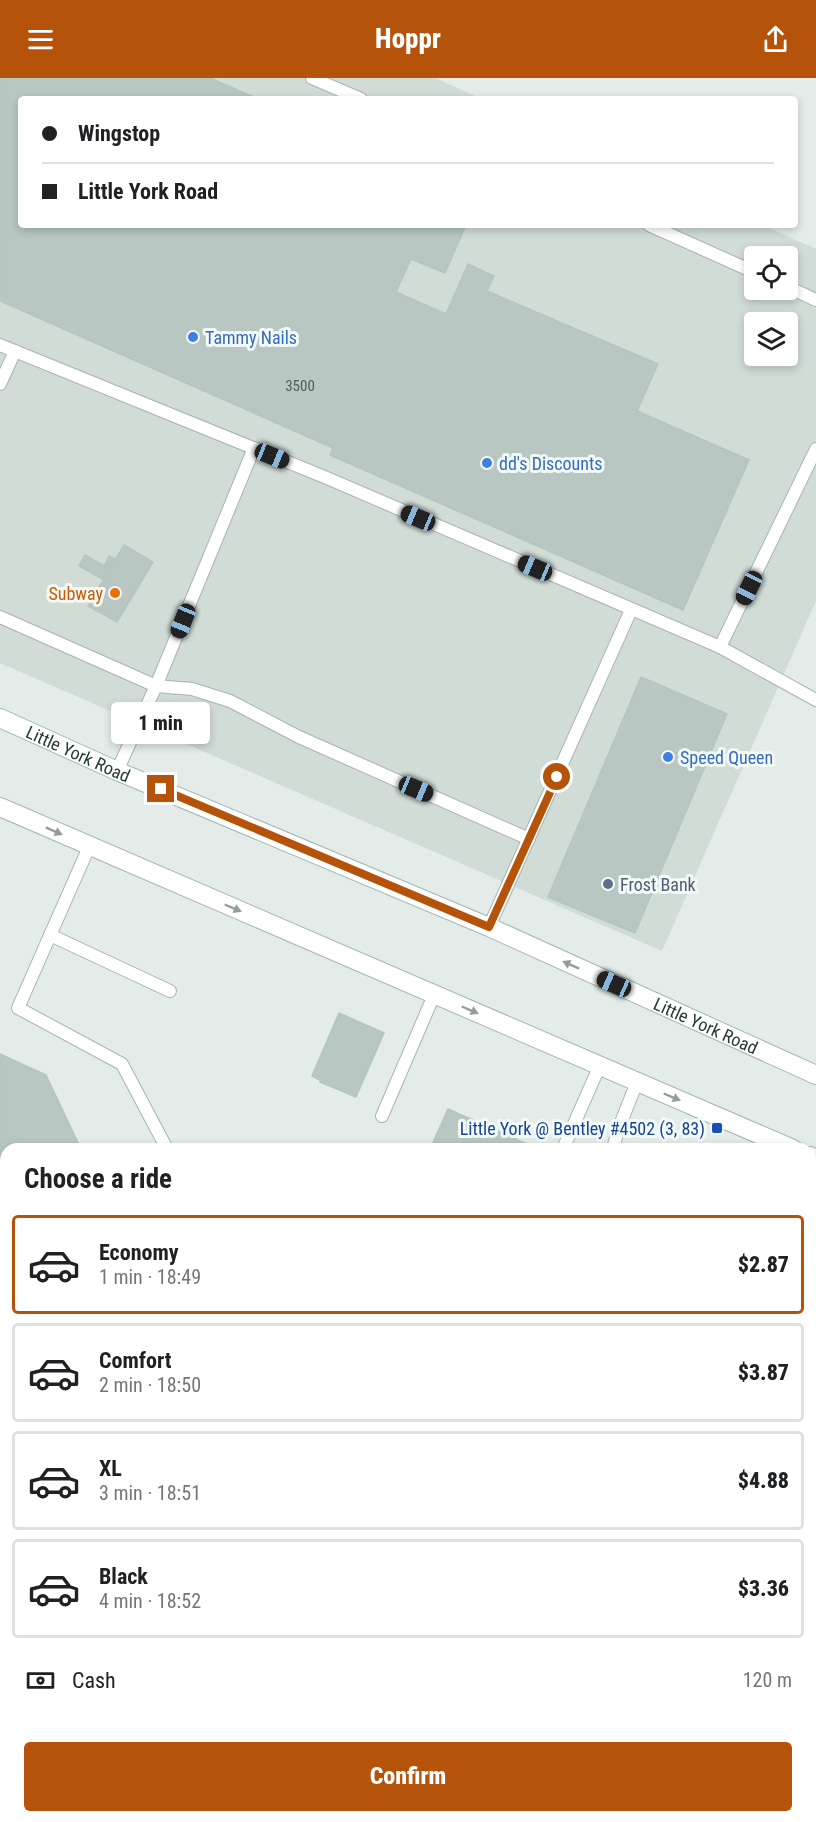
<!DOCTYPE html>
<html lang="en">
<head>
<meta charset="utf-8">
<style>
  :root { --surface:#fff; --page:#f2f2f2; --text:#202124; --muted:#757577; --line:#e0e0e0; --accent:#b45309 }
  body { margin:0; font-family:"Roboto Condensed",sans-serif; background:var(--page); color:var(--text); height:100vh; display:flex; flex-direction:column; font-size:22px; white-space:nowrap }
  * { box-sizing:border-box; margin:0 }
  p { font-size:20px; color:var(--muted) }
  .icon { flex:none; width:33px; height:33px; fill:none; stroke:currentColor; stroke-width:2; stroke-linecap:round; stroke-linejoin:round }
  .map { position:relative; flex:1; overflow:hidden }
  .side { position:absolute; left:0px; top:1065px; width:816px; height:680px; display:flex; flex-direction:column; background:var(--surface); border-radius:18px 18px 0 0; box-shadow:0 3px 9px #0003 }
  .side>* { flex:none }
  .top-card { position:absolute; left:18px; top:18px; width:780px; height:132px; border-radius:6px; box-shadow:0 3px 9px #0003; display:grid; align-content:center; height:132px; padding:0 24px; background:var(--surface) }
  .tools { position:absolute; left:744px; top:168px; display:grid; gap:12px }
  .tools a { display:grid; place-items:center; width:54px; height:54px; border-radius:6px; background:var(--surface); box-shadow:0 3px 9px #0003; font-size:30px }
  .end { position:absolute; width:27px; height:27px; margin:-14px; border:8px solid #b45309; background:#fff; box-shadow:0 0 0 3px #fff }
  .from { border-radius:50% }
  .bubble { position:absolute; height:42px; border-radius:6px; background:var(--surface); box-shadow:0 3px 9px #0003; font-size:20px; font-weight:800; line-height:42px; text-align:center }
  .car { position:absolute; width:18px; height:36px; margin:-18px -9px; border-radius:8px; box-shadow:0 0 4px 2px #0007; background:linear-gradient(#222 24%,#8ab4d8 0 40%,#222 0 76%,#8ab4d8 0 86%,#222 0) }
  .top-card b { display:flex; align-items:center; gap:21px; height:57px; font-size:22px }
  .top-card b+b { border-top:2px solid var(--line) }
  .top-card i { width:15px; height:15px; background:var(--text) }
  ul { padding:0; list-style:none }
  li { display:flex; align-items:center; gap:18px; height:99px; margin:0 12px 9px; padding:0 12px; border:3px solid var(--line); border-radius:6px }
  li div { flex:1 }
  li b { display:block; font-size:22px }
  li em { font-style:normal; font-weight:800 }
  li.selected { border-color:var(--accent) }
  li>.icon { width:54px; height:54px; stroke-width:1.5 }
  h2 { padding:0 24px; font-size:27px; line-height:72px }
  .pay { display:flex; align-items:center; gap:15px; height:66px; padding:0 24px; font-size:22px }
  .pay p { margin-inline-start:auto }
  .button { display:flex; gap:12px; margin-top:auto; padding:12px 24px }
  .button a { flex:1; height:69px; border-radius:6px; background:var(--accent); color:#fff; font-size:24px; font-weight:800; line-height:69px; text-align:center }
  header { display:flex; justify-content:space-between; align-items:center; height:78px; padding:0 24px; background:var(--accent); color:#fff; font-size:27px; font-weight:800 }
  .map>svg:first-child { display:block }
  .built { fill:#d1dcd7; fill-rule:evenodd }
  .building { fill:#b8c7c1; stroke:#b6c5bf; stroke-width:1.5 }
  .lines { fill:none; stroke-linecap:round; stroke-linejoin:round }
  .lane-casing { stroke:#a6b4af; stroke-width:14 }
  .street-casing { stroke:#a6b4af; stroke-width:20 }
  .secondary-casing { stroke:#a2b7af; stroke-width:20 }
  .lane { stroke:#fff; stroke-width:12 }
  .street { stroke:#fff; stroke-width:18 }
  .secondary { stroke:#fff; stroke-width:18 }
  .oneway { fill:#929e9a }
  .route { stroke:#b45309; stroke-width:8 }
  .shop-dot { fill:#3f7fe0; stroke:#f3f9f6; stroke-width:2 }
  .food-dot { fill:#e8710a; stroke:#f3f9f6; stroke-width:2 }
  .service-dot { fill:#5c6f8a; stroke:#f3f9f6; stroke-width:2 }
  .transit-dot { fill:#1a4fb4; stroke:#f3f9f6; stroke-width:2 }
  .labels { text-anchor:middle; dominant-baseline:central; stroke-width:6; stroke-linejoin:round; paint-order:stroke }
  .number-label { font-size:15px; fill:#495f58 }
  .shop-label { font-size:18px; fill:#366cbe; stroke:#f3f9f6; text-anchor:start }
  .food-label { font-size:18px; fill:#c56008; stroke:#f3f9f6; text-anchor:end }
  .street-label { font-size:18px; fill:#243c35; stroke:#f3f9f6 }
  .service-label { font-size:18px; fill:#4e5e75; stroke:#f3f9f6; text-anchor:start }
  .transit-label { font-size:18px; fill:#164399; stroke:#f3f9f6; text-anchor:end }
</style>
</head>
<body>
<header><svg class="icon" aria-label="menu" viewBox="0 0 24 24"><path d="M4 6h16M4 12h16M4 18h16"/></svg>Hoppr<svg class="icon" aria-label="share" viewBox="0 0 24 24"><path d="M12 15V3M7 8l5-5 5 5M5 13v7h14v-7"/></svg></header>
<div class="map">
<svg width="816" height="1744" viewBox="0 0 816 1744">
  <rect width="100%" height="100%" fill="#e3ece8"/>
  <g class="built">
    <path d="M 0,0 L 435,0 L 482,21 L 21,21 L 21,147 L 763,147 L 816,171 L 816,523 L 662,873 L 0,585 ZM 754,178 L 788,178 L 788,212 L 754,212 ZM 754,244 L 788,244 L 788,278 L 754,278 Z"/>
    <polygon points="816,1282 816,1744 608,1744 610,1738 810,1738 810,1296"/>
  </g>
  <g class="building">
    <polygon points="0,0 210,0 259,21 21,21 21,147 466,147 445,195 411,181 396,214 446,236 468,186 494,198 487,213 658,286 637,333 749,382 683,532 330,377 333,370 0,223"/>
    <polygon points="124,467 153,484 117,544 88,528"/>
    <polygon points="85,477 104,488 109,478 115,481 104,502 79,488"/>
    <polygon points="641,599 727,636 635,855 548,819"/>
    <polygon points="339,935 384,955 356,1019 320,1004 320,1002 312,998"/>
    <polygon points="0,976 46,997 81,1071 6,1071 6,1122 0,1119"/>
    <polygon points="448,1031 538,1071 430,1071"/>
    <polygon points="0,1231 6,1234 6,1454 0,1451"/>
    <polygon points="816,1537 816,1636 810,1634 810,1551"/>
    <polygon points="6,1663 6,1693 0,1704 0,1675"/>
    <polygon points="21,1738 31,1738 40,1742 40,1744 18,1744"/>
    <polygon points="50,1738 68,1738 65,1744"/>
    <polygon points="121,1738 144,1738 141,1744 134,1744"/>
    <polygon points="174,1738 223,1738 221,1744 172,1744"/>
  </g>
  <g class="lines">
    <defs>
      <g id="lane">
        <polyline points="312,0 361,21"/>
        <polyline points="649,147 754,194"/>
        <polyline points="788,209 816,222"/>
        <polyline points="0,267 327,400 720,569 816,622"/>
        <polyline points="0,306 15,273"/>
        <polyline points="0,539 156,608 192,611 230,623 299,659 529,761"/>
        <polyline points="720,569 816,371"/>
        <polyline points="117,693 156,608 254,370"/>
        <polyline points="89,769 18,930 122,986 167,1071"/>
        <polyline points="489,849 631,532"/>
        <polyline points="50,857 170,913"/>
        <polyline points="382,1038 434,917"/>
        <polyline points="563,1071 600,987"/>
        <polyline points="613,1071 618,1052 637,1004"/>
      </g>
      <g id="street">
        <polyline points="0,1174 6,1176"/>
        <polyline points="0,1554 6,1556"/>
        <polyline points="273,1744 276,1738"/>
      </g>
      <g id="secondary">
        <path id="s1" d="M 0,640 L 117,693 L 489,849 L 816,997"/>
        <polyline points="0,729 793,1071"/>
        <polyline points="810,1078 816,1081"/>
        <polyline points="810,1135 816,1120"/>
        <polyline points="534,1744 538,1738"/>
      </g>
    </defs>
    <use href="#lane" class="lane-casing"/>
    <use href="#street" class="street-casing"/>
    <use href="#secondary" class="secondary-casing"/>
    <use href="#lane" class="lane"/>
    <use href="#street" class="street"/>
    <use href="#secondary" class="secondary"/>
  </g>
  <defs><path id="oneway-solid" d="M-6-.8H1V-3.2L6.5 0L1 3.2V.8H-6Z" transform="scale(1.5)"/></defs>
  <g class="oneway">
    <use href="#oneway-solid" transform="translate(54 753) rotate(24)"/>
    <use href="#oneway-solid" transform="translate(233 830) rotate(23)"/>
    <use href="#oneway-solid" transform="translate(571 887) rotate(-156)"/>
    <use href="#oneway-solid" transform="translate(470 932) rotate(23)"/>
    <use href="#oneway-solid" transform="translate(672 1019) rotate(23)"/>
  </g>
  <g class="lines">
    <polyline class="route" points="161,711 489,849 557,699"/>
  </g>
  <g class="shop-dot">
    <circle cx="193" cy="259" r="6"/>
    <circle cx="487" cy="385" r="6"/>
    <circle cx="668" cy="679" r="6"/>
  </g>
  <circle class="food-dot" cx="115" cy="515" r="6"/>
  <circle class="service-dot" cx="608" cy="806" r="6"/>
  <rect class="transit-dot" x="711" y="1044" width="12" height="12" rx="3"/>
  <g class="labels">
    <g class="number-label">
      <text x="300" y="308">3500</text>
    </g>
    <g class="shop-label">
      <text x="205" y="259">Tammy Nails</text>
      <text x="499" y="385">dd's Discounts</text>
      <text x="680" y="679">Speed Queen</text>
    </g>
    <g class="food-label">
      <text x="103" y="515">Subway</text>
    </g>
    <g class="street-label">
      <text stroke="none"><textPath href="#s1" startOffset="86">Little York Road</textPath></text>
      <text stroke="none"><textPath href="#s1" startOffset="770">Little York Road</textPath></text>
    </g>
    <g class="service-label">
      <text x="620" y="806">Frost Bank</text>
    </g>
    <g class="transit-label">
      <text x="705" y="1050">Little York @ Bentley #4502 (3, 83)</text>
    </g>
  </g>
</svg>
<div class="tools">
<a><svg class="icon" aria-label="locate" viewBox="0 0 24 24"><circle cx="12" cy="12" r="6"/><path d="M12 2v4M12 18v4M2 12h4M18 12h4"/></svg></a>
<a><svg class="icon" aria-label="layers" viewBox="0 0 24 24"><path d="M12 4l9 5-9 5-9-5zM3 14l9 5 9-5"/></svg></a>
</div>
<i class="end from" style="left:557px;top:699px"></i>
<i class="end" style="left:161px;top:711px"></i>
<div class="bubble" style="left:111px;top:624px;width:99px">1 min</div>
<i class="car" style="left:272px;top:378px;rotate:112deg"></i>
<i class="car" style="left:418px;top:440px;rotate:293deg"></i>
<i class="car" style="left:535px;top:490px;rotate:293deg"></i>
<i class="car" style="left:749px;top:510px;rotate:206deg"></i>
<i class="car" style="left:183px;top:543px;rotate:202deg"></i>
<i class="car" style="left:416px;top:711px;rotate:113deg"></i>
<i class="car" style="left:614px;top:906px;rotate:294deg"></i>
<div class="top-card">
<b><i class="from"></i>Wingstop</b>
<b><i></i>Little York Road</b>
</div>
<section class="side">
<h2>Choose a ride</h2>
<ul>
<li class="selected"><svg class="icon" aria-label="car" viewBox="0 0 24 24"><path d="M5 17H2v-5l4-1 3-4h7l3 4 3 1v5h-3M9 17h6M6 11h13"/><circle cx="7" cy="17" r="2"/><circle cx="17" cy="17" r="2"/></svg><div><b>Economy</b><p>1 min · 18:49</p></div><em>$2.87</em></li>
<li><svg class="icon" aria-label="car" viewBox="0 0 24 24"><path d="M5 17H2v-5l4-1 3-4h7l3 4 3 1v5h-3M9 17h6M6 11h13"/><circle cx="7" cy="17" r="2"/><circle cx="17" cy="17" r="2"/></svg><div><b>Comfort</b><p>2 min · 18:50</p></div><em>$3.87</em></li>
<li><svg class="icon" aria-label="car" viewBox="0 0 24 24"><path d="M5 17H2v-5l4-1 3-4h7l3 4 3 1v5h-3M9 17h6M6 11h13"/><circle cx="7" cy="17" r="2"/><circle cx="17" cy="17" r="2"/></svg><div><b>XL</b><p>3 min · 18:51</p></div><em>$4.88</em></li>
<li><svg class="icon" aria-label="car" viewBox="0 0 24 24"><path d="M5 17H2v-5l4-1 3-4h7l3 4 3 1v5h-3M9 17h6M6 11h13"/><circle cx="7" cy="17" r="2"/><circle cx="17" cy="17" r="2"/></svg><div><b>Black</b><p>4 min · 18:52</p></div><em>$3.36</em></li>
</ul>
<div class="pay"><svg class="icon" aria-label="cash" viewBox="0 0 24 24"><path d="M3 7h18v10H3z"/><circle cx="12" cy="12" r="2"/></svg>Cash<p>120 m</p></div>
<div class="button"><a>Confirm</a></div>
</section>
</div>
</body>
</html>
